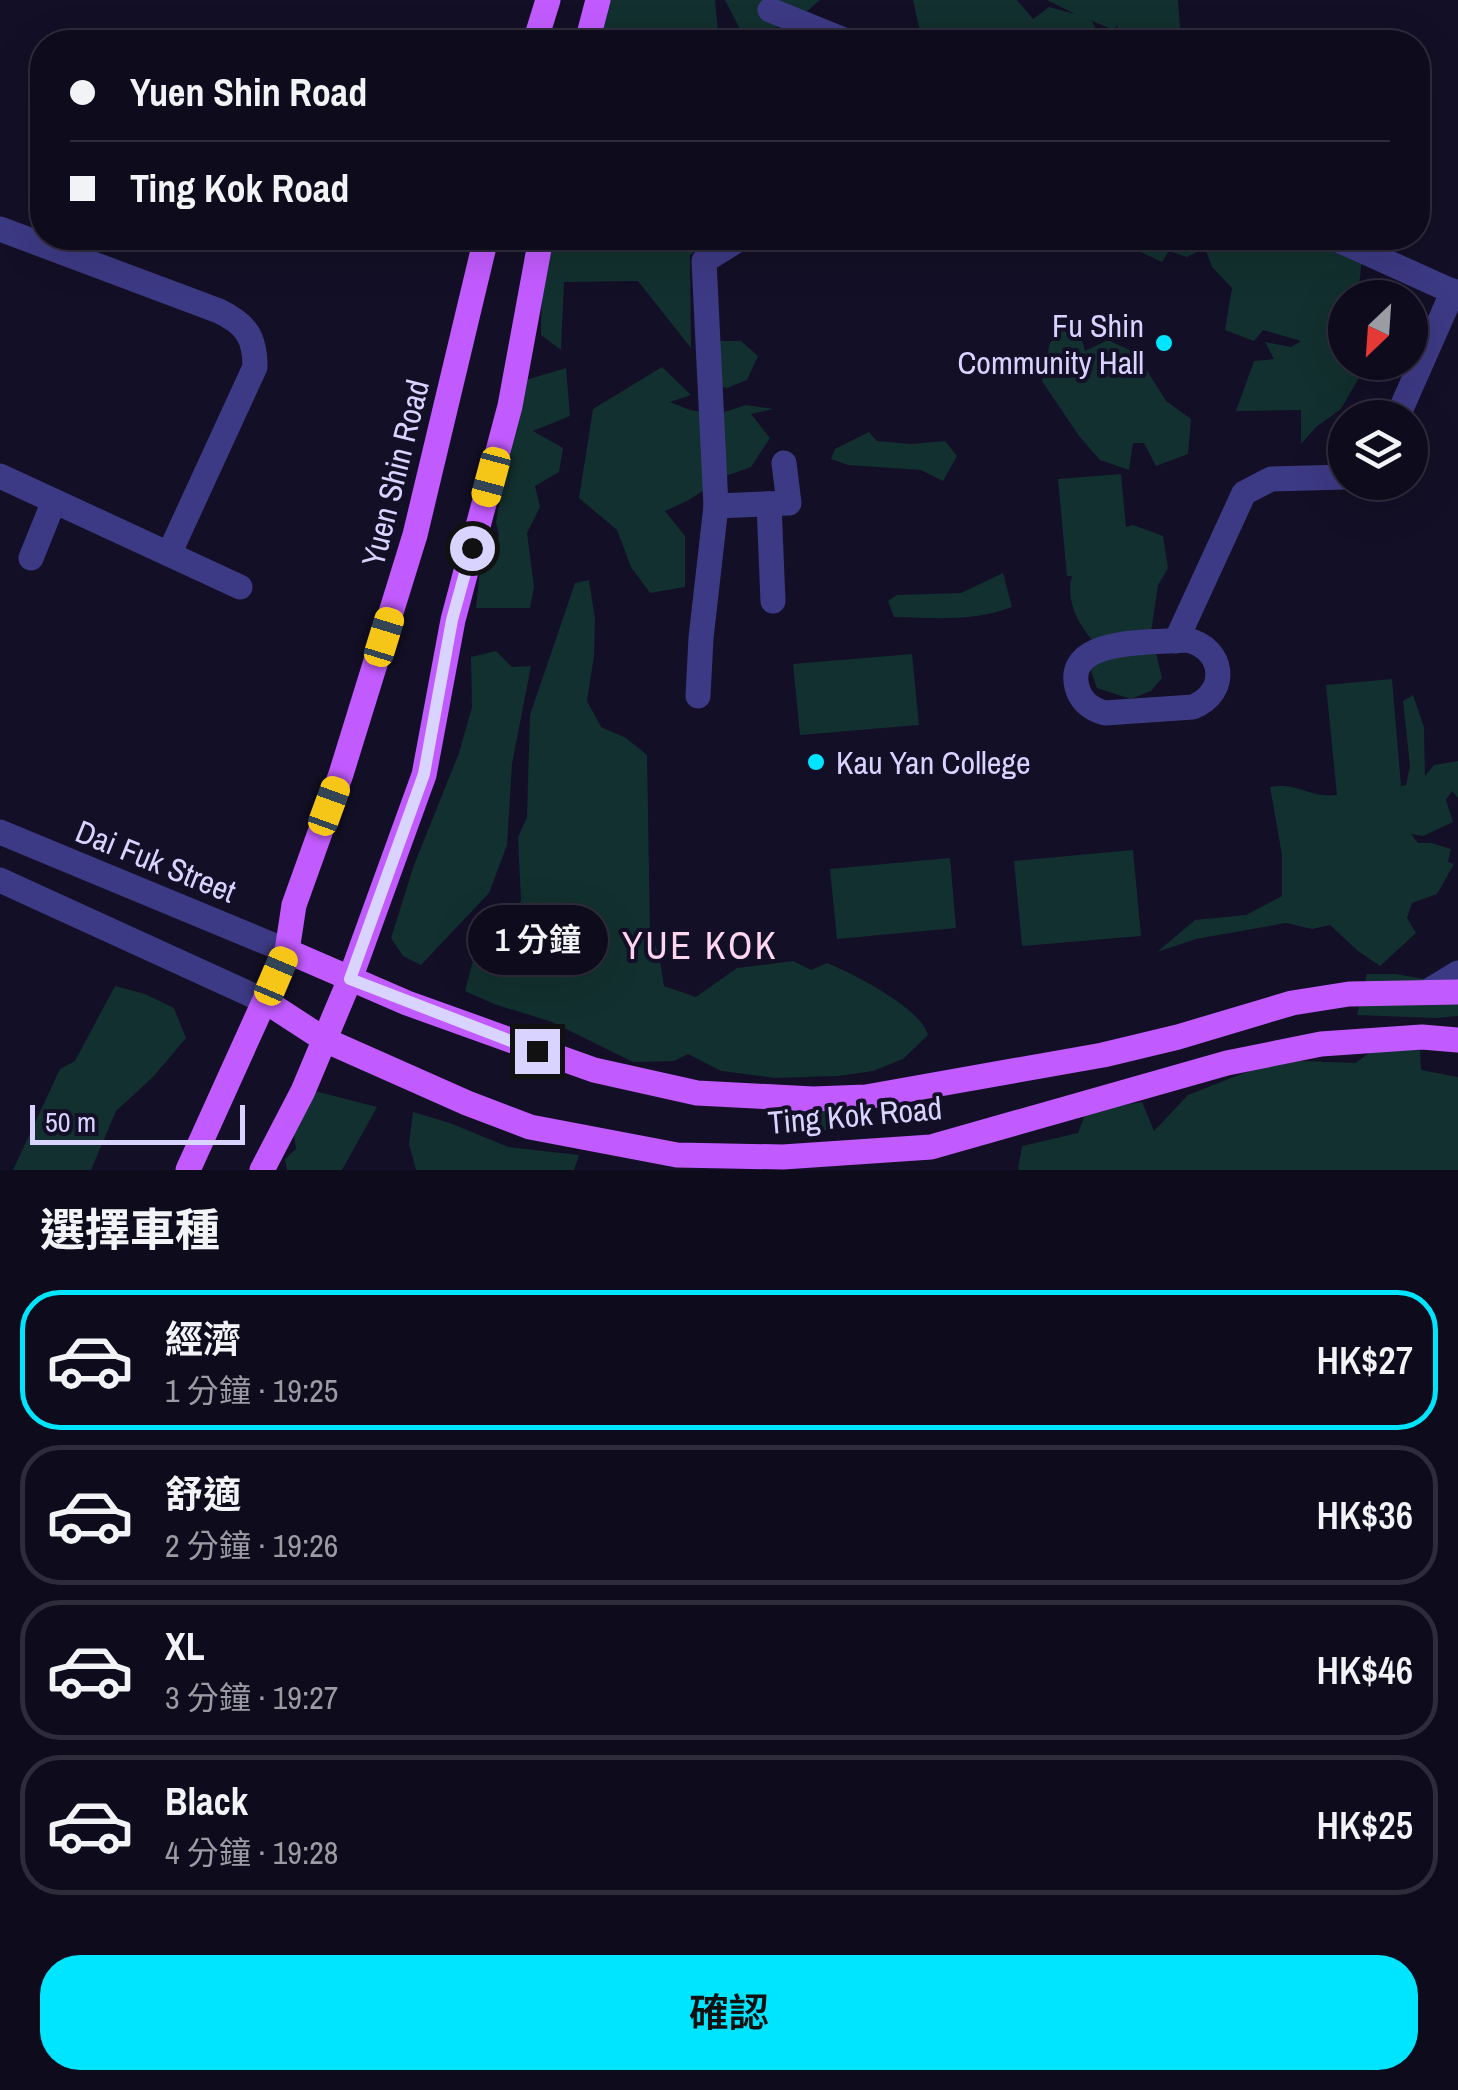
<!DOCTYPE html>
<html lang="zh-TW">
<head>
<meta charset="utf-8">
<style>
  :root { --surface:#0e0b1c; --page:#171425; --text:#f1f3f6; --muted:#9b9ba3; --line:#2e2b3b; --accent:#00e5ff }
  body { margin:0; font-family:"Archivo Narrow","Noto Sans TC",sans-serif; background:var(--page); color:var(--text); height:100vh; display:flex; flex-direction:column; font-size:38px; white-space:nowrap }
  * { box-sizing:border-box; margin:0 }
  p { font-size:32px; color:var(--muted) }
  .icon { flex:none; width:55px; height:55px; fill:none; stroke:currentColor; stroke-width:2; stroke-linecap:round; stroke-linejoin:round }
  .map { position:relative; height:1170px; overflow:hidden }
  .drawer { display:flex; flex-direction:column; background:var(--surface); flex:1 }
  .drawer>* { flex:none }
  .banner { position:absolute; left:30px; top:30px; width:1400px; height:220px; border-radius:40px; box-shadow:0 10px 40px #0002,0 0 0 2px var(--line); display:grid; align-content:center; height:220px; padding:0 40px; background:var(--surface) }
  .needle { width:65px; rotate:205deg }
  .fabs { position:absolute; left:1328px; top:280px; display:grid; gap:20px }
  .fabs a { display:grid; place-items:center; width:100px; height:100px; border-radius:50%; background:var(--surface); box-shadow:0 10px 40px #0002,0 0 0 2px var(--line); font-size:50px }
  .scale { position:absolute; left:30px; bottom:25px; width:215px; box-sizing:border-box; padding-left:10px; border:5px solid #d9d4ff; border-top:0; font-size:28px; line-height:35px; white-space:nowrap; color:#d9d4ff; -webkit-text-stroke:8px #130f26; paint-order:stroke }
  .end { position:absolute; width:45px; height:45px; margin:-22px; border:12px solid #d9d4ff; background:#111; box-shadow:0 0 0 5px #111 }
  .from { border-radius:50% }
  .bubble { position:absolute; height:70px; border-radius:35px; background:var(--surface); box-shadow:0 10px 40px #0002,0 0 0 2px var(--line); font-size:32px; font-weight:600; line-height:70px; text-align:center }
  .car { position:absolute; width:30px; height:60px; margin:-30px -15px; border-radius:12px; box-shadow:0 0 8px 2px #0007; background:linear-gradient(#f5c518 24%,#345 0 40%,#f5c518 0 76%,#345 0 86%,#f5c518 0) }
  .banner b { display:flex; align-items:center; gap:35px; height:95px; font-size:38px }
  .banner b+b { border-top:2px solid var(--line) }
  .banner i { width:25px; height:25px; background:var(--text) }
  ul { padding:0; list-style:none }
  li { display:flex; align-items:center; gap:30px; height:140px; margin:0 20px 15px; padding:0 20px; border:5px solid var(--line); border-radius:40px }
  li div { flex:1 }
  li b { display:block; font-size:38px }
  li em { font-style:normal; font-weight:600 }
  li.on { border-color:var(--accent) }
  li>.icon { width:90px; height:90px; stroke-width:1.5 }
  h2 { padding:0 40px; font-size:45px; line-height:120px }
  .action { display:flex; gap:20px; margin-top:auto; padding:20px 40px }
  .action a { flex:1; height:115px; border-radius:40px; background:var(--accent); color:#111; font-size:40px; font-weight:600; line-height:115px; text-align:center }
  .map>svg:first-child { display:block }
  .green { fill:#12302f }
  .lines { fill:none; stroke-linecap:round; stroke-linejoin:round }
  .minor { stroke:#3d3a85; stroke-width:25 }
  .major { stroke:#c25bff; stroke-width:25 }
  .route { stroke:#d9d4ff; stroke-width:12 }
  .poi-dot { fill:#00e5ff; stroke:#130f26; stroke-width:4 }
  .labels { text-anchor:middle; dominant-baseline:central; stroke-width:8; stroke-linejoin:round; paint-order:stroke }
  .poi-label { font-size:32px; fill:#d9d4ff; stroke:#130f26; text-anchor:end }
  .street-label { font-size:32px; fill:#d9d4ff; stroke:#130f26 }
  .quarter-label { font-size:38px; letter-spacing:2.5px; fill:#ffd6f0; stroke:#130f26 }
</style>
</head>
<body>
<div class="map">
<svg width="1458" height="1170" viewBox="0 0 1458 1170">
  <rect width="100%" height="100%" fill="#130f26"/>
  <g class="green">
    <polygon points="602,0 715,0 719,42 591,42"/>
    <polygon points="725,0 820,0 792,24 743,35"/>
    <polygon points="913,0 1017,0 1033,19 1049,7 1075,14 1047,0 1178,0 1180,28 1173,42 1120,42 1117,25 1114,30 1092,21 1102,42 932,42 919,27"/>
    <polygon points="549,238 716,238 690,255 691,348 638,281 564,282 561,350 541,335 542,275"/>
    <polygon points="1123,238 1340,238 1362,257 1358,297 1345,298 1345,362 1364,369 1341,409 1316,427 1301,444 1301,410 1236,411 1254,361 1274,359 1265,342 1291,347 1301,341 1263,330 1254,341 1225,330 1232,288 1212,267 1205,248 1187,257 1169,251 1162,262 1132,248"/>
    <polygon points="1075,316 1085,351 1108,340 1136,353 1166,401 1191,419 1188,454 1156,466 1144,443 1133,443 1129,470 1100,460 1079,436 1042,381 1050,343"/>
    <polygon points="716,341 741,341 758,356 747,380 727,388 704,384"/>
    <polygon points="662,367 691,395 670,402 690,410 718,414 746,405 773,409 751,414 770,438 751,467 726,476 687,501 665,511 685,536 685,587 650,593 631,567 617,530 579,498 593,409"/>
    <polygon points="566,368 570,416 533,431 563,448 559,472 535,486 540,507 527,533 534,587 530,608 476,608 481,560 499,536 496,522 504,477 504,452 526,380"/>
    <polygon points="869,432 877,441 911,444 945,441 957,456 943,481 921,470 848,465 831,459 835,449"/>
    <path d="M 1121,474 L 1126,527 L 1133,525 L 1163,536 L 1168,568 L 1158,585 L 1151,632 L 1162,678 L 1151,691 L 1131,699 L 1097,688 L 1090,668 L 1094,642 C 1078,624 1065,600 1072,576 L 1067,576 L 1058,479 Z"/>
    <path d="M 1003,573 L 1012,607 C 973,622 935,618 894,617 L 888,601 L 897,595 L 961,593 Z"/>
    <path d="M 589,580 L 595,619 L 594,656 L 587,701 L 601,727 L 626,738 L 647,755 L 650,932 L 659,955 L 664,986 L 696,997 L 737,968 L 793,961 L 811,970 L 827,963 C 854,974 921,1008 928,1035 L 903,1059 L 873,1071 L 838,1076 L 775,1078 L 721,1071 L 688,1054 L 674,1061 L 633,1062 L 552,1022 L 494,1004 L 465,991 L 477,945 L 521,901 L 518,837 L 527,817 L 530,715 L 575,583 Z"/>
    <polygon points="496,651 512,667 531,666 512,764 507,845 489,893 421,965 403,956 391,938 414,865 459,753 472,707 471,657"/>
    <polygon points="912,654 919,725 800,735 793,664"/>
    <path d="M 1392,679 L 1401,786 L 1406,785 L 1410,766 L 1403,701 L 1413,695 L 1424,727 L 1425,776 L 1434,765 L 1458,761 L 1458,798 L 1452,791 L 1446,800 L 1453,822 L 1423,836 L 1411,834 L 1418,843 L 1431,843 L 1451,849 L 1448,862 L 1454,864 L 1437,894 L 1412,903 L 1407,918 L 1416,933 L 1380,966 L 1358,951 L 1330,925 L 1312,929 L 1286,923 L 1196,939 L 1157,952 L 1195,920 L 1246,915 L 1282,896 L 1282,855 L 1270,787 C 1300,782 1307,798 1337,795 L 1326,685 Z"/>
    <polygon points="1133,850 1141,936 1022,946 1014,861"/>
    <polygon points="950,858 956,928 837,939 830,869"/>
    <polygon points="1367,974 1396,974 1458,985 1458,1016 1436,1018 1357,1015"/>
    <polygon points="115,986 145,994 174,1008 186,1038 153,1077 116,1111 91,1170 13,1170 60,1069 75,1061"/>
    <polygon points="1378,1047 1420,1047 1421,1070 1458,1077 1458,1170 1018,1170 1022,1146 1078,1133 1086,1112 1142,1102 1154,1131 1188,1095 1277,1060 1355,1063"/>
    <polygon points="863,1085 871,1110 864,1124 809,1133 799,1111"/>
    <polygon points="315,1091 377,1107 342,1170 287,1170 285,1159 296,1149 293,1129"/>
    <polygon points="413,1112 450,1123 508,1147 579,1155 574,1170 416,1170 409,1144"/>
  </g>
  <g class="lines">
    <g class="minor">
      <polyline points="770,10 849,42"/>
      <path d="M 0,229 L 219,311 C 246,324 255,337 255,367 L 169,554"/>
      <polyline points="1334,238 1458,294"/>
      <polyline points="1397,418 1453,291"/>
      <polyline points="0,476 240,587"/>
      <polyline points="769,504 773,601"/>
      <polyline points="716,506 789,503 784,463"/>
      <polyline points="31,558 54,501"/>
      <path d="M 1187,640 C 1224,648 1230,692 1193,707 L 1105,713 C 1091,709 1081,702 1077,687 C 1064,636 1156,643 1187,640 Z"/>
      <polyline points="1176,641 1244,493 1271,479 1345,477"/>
      <polyline points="698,696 701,638 716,506 704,261 741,238"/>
      <polyline points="0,832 287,951"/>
      <polyline points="0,880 265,1001"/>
      <polyline points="1427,992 1458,973"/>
    </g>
    <g class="major">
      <polyline points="535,42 548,0"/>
      <polyline points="587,42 598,0"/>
      <polyline points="287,951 407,1003 594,1070 697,1093 813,1099 866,1097 1103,1055 1178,1037 1292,1003 1349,994 1458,992"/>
      <polyline points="265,1001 325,1040 467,1103 530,1127 677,1155 783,1157 931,1147 1227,1063 1321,1044 1422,1037 1458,1040"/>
      <polyline points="188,1170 287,951 294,905 341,774 415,535 486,238"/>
      <polyline points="262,1170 303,1091 350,979 424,775 453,620 510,406 541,238"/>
    </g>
  </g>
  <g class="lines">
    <polyline class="route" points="472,548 452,620 424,774 350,979 537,1051"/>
  </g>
  <g class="poi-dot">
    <circle cx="1164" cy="343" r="10"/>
    <circle cx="816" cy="762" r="10"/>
  </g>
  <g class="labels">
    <g class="poi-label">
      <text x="1144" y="325">Fu Shin<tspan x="1144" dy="37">Community Hall</tspan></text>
      <text x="836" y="762" text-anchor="start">Kau Yan College</text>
    </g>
    <g class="street-label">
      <text transform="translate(395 473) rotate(-76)">Yuen Shin Road</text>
      <text transform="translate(156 861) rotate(22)">Dai Fuk Street</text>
      <text transform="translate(855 1115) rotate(-5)">Ting Kok Road</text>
    </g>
    <g class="quarter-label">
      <text x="700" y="945">YUE KOK</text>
    </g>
  </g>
</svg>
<div class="fabs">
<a><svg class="needle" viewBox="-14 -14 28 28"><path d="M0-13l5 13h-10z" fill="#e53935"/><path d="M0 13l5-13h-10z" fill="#9b9ba3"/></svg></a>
<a><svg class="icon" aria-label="layers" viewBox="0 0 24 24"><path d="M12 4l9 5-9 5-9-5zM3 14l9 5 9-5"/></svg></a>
</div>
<div class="scale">50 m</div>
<i class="end from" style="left:472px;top:548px"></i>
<i class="end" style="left:537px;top:1051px"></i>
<div class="bubble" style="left:468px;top:905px;width:140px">1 分鐘</div>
<i class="car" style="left:491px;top:477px;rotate:195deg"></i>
<i class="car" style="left:384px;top:637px;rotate:17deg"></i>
<i class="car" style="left:329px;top:806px;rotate:20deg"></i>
<i class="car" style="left:276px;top:976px;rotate:23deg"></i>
<div class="banner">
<b><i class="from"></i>Yuen Shin Road</b>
<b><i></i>Ting Kok Road</b>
</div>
</div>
<section class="drawer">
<h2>選擇車種</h2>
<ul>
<li class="on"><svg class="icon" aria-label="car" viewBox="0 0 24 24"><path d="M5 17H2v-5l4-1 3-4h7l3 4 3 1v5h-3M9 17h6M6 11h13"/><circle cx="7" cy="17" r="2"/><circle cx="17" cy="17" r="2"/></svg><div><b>經濟</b><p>1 分鐘 · 19:25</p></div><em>HK$27</em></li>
<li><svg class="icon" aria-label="car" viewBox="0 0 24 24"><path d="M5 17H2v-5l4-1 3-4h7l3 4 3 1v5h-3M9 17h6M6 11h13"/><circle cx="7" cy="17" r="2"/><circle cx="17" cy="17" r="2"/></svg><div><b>舒適</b><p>2 分鐘 · 19:26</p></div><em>HK$36</em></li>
<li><svg class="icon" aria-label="car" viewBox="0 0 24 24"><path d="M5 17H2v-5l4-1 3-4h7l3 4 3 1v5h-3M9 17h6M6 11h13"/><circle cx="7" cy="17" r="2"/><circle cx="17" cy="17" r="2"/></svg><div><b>XL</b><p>3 分鐘 · 19:27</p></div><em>HK$46</em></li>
<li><svg class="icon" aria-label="car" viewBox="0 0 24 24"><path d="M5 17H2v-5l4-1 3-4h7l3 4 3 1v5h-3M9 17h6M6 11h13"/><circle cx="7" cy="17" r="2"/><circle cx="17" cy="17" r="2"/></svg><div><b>Black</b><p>4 分鐘 · 19:28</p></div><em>HK$25</em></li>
</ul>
<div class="action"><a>確認</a></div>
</section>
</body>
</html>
